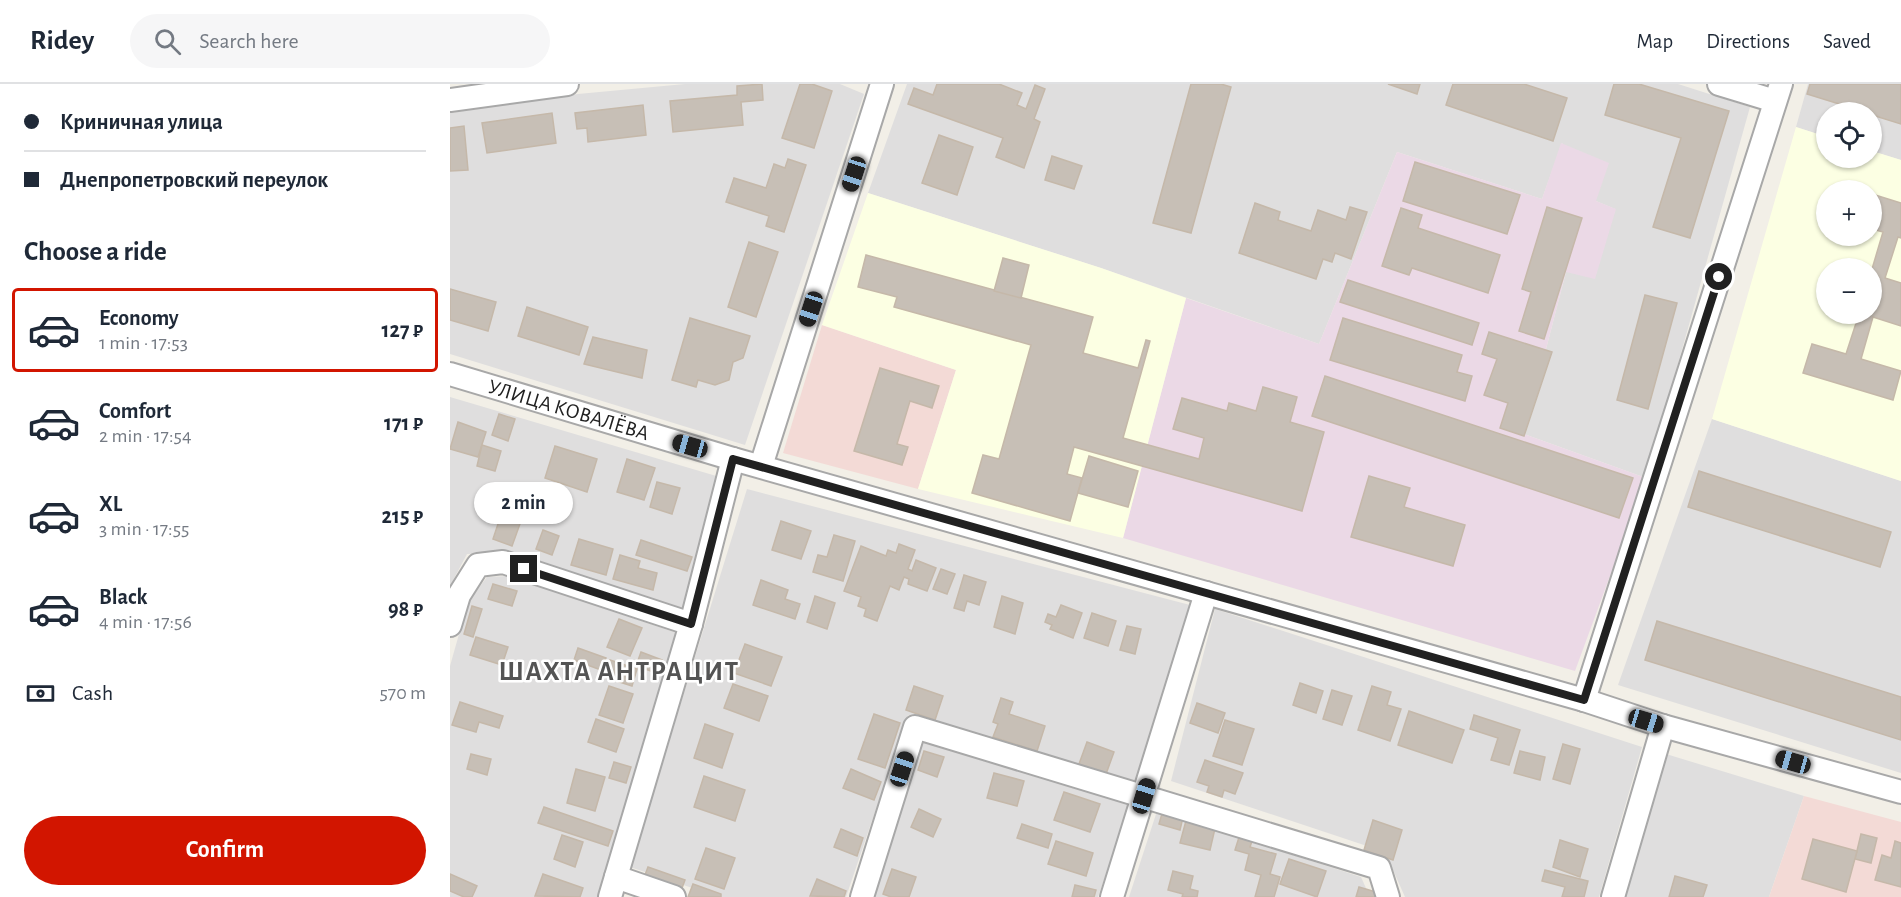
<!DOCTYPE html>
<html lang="en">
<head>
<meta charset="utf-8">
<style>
  :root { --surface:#fff; --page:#f6f6f7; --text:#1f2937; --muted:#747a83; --line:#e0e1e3; --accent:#d21500 }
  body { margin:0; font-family:"Alegreya Sans",sans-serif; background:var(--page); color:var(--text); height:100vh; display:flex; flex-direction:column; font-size:22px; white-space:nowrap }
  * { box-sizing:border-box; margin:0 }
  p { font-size:20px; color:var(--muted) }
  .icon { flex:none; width:33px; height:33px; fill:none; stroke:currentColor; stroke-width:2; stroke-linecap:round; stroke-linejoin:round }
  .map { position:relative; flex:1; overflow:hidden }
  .details { display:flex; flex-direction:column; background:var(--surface); width:450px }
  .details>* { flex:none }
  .top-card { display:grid; align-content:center; height:132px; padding:0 24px; background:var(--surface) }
  .controls { position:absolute; left:1366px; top:18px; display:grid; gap:12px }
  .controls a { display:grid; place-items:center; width:66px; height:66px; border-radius:50%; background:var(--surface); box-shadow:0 2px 4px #0004; font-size:30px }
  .end { position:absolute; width:27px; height:27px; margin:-14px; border:8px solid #212121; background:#fff; box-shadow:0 0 0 3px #fff }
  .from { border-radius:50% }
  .bubble { position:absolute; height:42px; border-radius:21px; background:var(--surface); box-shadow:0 2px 4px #0004; font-size:20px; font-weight:700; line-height:42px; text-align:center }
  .car { position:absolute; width:18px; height:36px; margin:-18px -9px; border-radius:8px; box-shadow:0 0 4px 2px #0007; background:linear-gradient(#222 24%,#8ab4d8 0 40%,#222 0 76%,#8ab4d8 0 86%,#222 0) }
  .top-card b { display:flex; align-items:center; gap:21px; height:57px; font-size:22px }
  .top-card b+b { border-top:2px solid var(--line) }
  .top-card i { width:15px; height:15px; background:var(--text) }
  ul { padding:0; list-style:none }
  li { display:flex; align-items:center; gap:18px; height:84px; margin:0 12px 9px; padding:0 12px; border:3px solid transparent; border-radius:6px }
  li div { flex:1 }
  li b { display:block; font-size:22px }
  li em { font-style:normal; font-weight:700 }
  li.selected { border-color:var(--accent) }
  li>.icon { width:54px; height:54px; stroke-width:1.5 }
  h2 { padding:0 24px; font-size:27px; line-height:72px }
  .pay { display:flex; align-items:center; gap:15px; height:66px; padding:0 24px; font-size:22px }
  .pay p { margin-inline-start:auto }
  .action { display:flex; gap:12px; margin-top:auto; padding:12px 24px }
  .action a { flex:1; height:69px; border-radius:36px; background:var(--accent); color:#fff; font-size:24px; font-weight:700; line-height:69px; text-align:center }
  header { display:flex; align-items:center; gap:36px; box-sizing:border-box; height:84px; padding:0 30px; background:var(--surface); border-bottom:2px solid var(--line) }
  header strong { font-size:28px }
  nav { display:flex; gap:33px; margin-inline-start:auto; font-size:21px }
  .search { width:420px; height:54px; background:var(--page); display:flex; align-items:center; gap:15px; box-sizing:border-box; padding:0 21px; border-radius:33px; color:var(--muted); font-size:22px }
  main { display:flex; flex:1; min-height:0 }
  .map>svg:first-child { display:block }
  .residential { fill:#dfdede }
  .commercial { fill:#f3dad6 }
  .industrial { fill:#ebd9e6 }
  .education { fill:#fcffe3; fill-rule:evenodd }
  .building { fill:#c7bfb6; stroke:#c5b8a9; stroke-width:1.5 }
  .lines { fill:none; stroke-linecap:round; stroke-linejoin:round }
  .minor-casing { stroke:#a8a8a8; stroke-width:26 }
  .minor { stroke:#fff; stroke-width:22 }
  .route { stroke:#212121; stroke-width:8 }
  .labels { text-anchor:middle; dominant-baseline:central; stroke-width:5; stroke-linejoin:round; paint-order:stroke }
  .street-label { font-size:21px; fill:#212121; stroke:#fff }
  .district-label { font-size:27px; font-weight:bold; letter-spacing:1.5px; fill:#545454; stroke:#fff }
</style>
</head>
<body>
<header>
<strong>Ridey</strong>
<div class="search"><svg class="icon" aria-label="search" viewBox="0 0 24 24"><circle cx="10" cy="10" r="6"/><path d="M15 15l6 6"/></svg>Search here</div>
<nav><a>Map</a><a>Directions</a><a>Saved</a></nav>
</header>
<main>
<section class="details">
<div class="top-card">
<b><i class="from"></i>Криничная улица</b>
<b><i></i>Днепропетровский переулок</b>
</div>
<h2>Choose a ride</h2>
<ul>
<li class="selected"><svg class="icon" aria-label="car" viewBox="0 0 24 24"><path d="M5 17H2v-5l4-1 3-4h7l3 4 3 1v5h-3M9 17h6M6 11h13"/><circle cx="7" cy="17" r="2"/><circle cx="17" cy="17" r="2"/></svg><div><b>Economy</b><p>1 min · 17:53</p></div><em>127 ₽</em></li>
<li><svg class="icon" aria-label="car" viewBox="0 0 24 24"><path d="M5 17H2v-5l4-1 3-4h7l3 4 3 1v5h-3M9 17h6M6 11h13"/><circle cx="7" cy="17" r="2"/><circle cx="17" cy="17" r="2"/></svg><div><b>Comfort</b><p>2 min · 17:54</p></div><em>171 ₽</em></li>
<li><svg class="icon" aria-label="car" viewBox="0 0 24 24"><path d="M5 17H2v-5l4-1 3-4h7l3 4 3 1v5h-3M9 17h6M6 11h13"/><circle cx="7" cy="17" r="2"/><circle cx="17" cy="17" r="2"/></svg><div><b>XL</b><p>3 min · 17:55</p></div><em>215 ₽</em></li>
<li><svg class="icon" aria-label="car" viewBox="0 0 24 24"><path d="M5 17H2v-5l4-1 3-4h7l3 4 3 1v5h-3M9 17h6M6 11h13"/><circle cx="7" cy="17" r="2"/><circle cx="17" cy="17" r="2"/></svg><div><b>Black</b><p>4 min · 17:56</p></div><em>98 ₽</em></li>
</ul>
<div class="pay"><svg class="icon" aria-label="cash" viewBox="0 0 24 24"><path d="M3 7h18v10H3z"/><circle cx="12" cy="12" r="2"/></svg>Cash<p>570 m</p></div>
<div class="action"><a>Confirm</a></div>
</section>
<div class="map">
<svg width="1451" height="813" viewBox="0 0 1451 813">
  <rect width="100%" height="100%" fill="#f2efe7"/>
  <g class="residential">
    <polygon points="235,0 390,0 414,10 295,361 0,270 0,29 128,10"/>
    <polygon points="457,0 1228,0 1300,23 1196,394 1074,350 1116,188 1165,125 1146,117 1112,59 1092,115 947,68 869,260 651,184 418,109"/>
    <polygon points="1358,0 1451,0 1451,76 1422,67 1422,28 1377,28 1377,53 1346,43"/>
    <polygon points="0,313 273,394 231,529 47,469 17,470 0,502"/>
    <polygon points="1262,335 1451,397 1451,689 1168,601"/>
    <polygon points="297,405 740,521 687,703 458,631 396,813 269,813 180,783"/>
    <polygon points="58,492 227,549 150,813 0,813 0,582 18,518 37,493"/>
    <polygon points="765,525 1192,663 1149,813 955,813 935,768 721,697"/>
    <polygon points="471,654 680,721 648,813 422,813"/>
    <polygon points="1216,670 1354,712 1319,813 1175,813"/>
    <polygon points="707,727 911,793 920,813 679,813"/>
  </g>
  <g class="commercial">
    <polygon points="372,241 506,286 468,405 333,369"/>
    <polygon points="1354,712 1451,738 1451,813 1319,813"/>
  </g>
  <polygon class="industrial" points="1111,59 1159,79 1146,117 1166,125 1145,195 1116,188 1074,350 1196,394 1125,587 673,454 736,214 869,260 947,68 1092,115"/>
  <g class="education">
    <path d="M 1346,43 L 1377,53 L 1377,74 L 1422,74 L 1422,67 L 1451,76 L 1451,397 L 1262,335 ZM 1377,106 L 1422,106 L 1422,152 L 1377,152 ZM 1377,184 L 1422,184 L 1422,230 L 1377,230 Z"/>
    <polygon points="418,109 651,184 736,214 673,454 468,405 506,286 372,241"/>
  </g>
  <g class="building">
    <polygon points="312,0 313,16 291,18 293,41 223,48 220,17 287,11 287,2"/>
    <polygon points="350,0 362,0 382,7 364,64 332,54"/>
    <polygon points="487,0 549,0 572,9 567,21 576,25 585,1 595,5 584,35 590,38 574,84 546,73 553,54 458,20 464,4 483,11"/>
    <polygon points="741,0 771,0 781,3 741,149 703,139"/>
    <polygon points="938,0 970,0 967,10"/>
    <polygon points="1003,0 1074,0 1117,14 1103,57 996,21"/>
    <polygon points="1164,0 1189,0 1279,27 1240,154 1203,143 1231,54 1155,31"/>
    <polygon points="1360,0 1451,0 1451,40 1422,31 1422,28 1415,28 1357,10"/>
    <polygon points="193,21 196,51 138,58 137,44 127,45 125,29"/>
    <polygon points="102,29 106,59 37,69 32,39"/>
    <polygon points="14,42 18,86 0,87 0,44"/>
    <polygon points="489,51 523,63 507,111 472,99"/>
    <polygon points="602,72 632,82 624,105 595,96"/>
    <polygon points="338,75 356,81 334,148 316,142 319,132 276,118 284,94 316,104 324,80 335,84"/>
    <polygon points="965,78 1070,111 1057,150 953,117"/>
    <polygon points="1422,110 1451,119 1451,154 1448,153 1435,194 1451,199 1451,242 1423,233 1411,275 1451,287 1443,316 1353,289 1362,260 1396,270 1409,230 1422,230 1422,185 1433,148 1422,145"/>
    <polygon points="805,119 830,128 828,136 861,147 868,126 896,136 900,123 917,128 901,175 885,169 882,178 873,175 866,195 789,169"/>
    <polygon points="1097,123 1132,134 1094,255 1069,247 1081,208 1072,205"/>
    <polygon points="951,124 972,131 968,144 1050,171 1038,209 962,184 959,191 932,182"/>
    <polygon points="299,158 328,168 306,233 278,223"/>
    <polygon points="416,171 643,233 633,269 688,284 696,256 700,257 673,354 749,375 754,354 723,345 732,314 777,327 779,319 806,327 813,303 847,313 840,338 874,348 852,427 624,363 617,390 632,394 620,437 522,409 533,371 549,375 581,261 444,223 447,213 408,203"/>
    <polygon points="553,174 579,181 571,214 544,207"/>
    <polygon points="898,196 1029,239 1022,261 890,218"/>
    <polygon points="0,205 46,218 38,247 0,236"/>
    <polygon points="1195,211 1227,219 1198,325 1167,316"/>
    <polygon points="77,223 138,243 129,271 68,252"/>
    <polygon points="240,234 300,252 293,274 283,278 279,296 265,301 248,296 246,303 222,296"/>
    <polygon points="893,234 1012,271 1007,288 1022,292 1015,317 880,276"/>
    <polygon points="1039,248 1102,268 1074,352 1050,344 1058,319 1034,311 1047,275 1032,270"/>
    <polygon points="143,253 197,266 192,294 134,280"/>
    <polygon points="430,284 489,302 482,324 460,317 447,360 458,363 452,381 404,367"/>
    <polygon points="875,292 1183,394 1169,434 862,332"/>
    <polygon points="49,330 65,335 58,357 42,351"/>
    <polygon points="8,338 36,348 28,373 0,365"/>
    <polygon points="32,361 51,367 45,387 27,382"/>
    <polygon points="105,362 147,375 137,408 95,394"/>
    <polygon points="639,372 688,387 678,423 628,409"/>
    <polygon points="177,375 205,384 194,416 167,408"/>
    <polygon points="1249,387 1441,448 1430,483 1238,423"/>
    <polygon points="919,392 960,404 954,423 1015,441 1003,482 901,453"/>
    <polygon points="207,398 230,404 222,430 200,423"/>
    <polygon points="51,431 71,437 62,462 43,455"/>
    <polygon points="331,437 361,447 351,475 322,466"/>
    <polygon points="93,446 109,452 102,471 86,465"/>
    <polygon points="384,451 405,457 393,497 363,488 368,471 377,473"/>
    <polygon points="129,455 163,465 156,491 121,481"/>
    <polygon points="191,456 242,473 237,487 186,471"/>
    <polygon points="449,460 465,466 458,485 462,487 466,476 486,484 477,507 458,500 459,495 454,493 449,506 440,502 427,537 414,532 416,525 408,522 411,513 394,507 411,462 436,472 438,466 446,469"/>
    <polygon points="170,471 190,477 188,484 207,489 203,506 163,495"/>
    <polygon points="491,485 505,490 497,510 483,505"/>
    <polygon points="514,491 536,498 529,521 517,517 514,527 504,524"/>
    <polygon points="311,496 338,506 335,515 350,520 345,535 303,521"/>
    <polygon points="43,500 67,507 62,522 38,515"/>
    <polygon points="365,512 385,519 377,545 357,538"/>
    <polygon points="552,512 573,519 565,550 544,543"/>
    <polygon points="611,521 632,529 623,554 600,545 602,541 595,538 598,530 606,533"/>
    <polygon points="22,522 32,525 23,553 14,550"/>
    <polygon points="642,529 666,537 658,562 634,554"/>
    <polygon points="169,535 192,544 180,572 157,563"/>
    <polygon points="1207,537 1451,613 1451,656 1195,576"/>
    <polygon points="677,542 691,545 685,570 670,566"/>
    <polygon points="26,553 58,563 52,581 20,571"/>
    <polygon points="295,560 332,573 321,602 284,589"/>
    <polygon points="128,564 156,574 151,586 124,576"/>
    <polygon points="191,568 212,576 207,589 186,582"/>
    <polygon points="160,576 187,585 182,602 154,593"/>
    <polygon points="850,599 873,607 866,629 843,621"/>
    <polygon points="283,600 318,612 309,637 274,624"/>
    <polygon points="159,602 183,610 173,639 149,631"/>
    <polygon points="464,602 493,612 485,636 456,626"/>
    <polygon points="922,602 941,608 937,621 951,625 940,657 908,646"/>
    <polygon points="882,606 902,612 892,641 873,635"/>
    <polygon points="551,614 563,618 559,630 595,642 587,667 543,653 548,640 543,638"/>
    <polygon points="10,618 53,632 49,644 29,638 26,648 2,641"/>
    <polygon points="747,619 775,629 768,649 740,639"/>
    <polygon points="959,627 1014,646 1002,679 948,661"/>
    <polygon points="424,630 450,639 435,684 408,675"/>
    <polygon points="1024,631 1070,646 1059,681 1041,676 1048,654 1020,645"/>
    <polygon points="146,635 174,645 166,668 138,658"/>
    <polygon points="775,636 804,645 792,681 763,672"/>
    <polygon points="255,640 283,650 272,684 244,674"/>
    <polygon points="637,658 664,668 656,690 629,680"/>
    <polygon points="1113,660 1130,665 1120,700 1103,695"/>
    <polygon points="474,667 494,673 487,693 468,686"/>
    <polygon points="1070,667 1095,673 1090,696 1064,689"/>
    <polygon points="21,670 41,675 37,691 17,685"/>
    <polygon points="755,676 793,689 785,710 774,706 772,713 757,708 759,702 747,698"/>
    <polygon points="164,678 181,683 176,699 159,694"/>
    <polygon points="126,685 155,693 145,727 117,719"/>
    <polygon points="401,685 431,698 424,716 393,704"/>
    <polygon points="544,689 574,697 567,722 537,714"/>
    <polygon points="254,692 295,706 285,737 244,723"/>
    <polygon points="614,708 650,720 640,748 604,736"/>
    <polygon points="94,723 163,747 158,762 88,739"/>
    <polygon points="714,723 734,729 730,746 709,740"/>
    <polygon points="469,725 491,735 483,753 461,743"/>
    <polygon points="737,733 766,740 760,766 730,759"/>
    <polygon points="923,736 952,746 943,776 914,766"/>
    <polygon points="572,740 602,750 598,764 567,754"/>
    <polygon points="391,745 413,754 407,772 384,763"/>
    <polygon points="791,747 804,751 800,763 826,770 820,790 830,793 824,813 805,813 811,791 795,786 799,770 785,766"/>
    <polygon points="1411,750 1427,754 1421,779 1405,775"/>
    <polygon points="112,751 133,758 125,783 104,775"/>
    <polygon points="1363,755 1407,767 1396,808 1352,795"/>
    <polygon points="1110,756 1138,765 1130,793 1103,783"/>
    <polygon points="606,757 643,769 636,792 598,780"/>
    <polygon points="1445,757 1451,759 1451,803 1425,796 1432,771 1441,774"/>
    <polygon points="256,764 285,774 274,805 245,795"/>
    <polygon points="839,775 876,787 867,813 830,800"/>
    <polygon points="198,783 235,796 229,812 192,799"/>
    <polygon points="442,785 466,793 459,813 441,813 433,810"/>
    <polygon points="1095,786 1138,797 1134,813 1112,813 1115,803 1092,797"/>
    <polygon points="723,787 743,792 740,805 748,807 747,813 732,813 733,810 718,806"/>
    <polygon points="0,790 27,802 22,813 14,813 0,807"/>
    <polygon points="93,790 133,804 130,813 85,812"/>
    <polygon points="1225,792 1257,801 1253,813 1219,813"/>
    <polygon points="367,795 396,807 394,813 360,812"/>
    <polygon points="243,800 271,810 271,813 238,813"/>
    <polygon points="625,801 646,806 644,813 622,813"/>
    <polygon points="909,803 926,808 925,813 906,813"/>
  </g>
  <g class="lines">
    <defs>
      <g id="minor">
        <polyline points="1269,0 1325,17"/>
        <polyline points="0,16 117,0"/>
        <path id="s1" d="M 0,290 L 283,375 L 1134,616 L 1213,642 L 1451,708"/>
        <polyline points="311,382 432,0"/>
        <polyline points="0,541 9,511 28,481 53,478 241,540"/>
        <polyline points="1134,616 1331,0"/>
        <polyline points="166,793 224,813"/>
        <polyline points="160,813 241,540 283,375"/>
        <polyline points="412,813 465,643 929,784 938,813"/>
        <polyline points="662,813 756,509"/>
        <polyline points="1163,813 1213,642"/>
      </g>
    </defs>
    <use href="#minor" class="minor-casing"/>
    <use href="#minor" class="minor"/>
  </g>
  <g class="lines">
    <polyline class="route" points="74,485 241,540 283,375 1134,616 1269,193"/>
  </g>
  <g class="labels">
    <g class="street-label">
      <text stroke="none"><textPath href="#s1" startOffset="124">УЛИЦА КОВАЛЁВА</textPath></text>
    </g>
    <g class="district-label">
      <text x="169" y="587">ШАХТА АНТРАЦИТ</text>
    </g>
  </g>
</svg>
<div class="controls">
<a><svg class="icon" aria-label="locate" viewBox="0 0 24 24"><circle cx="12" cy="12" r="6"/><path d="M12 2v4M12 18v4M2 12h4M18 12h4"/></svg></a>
<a>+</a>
<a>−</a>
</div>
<i class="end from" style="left:1269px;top:193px"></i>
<i class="end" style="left:74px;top:485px"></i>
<div class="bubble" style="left:24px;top:398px;width:99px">2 min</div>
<i class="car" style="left:404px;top:90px;rotate:198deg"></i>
<i class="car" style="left:361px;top:225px;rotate:198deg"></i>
<i class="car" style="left:240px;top:362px;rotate:286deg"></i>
<i class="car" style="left:1196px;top:637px;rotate:107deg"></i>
<i class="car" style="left:1343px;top:678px;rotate:286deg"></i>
<i class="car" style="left:452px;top:685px;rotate:18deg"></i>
<i class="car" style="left:694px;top:712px;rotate:17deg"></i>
</div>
</main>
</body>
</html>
